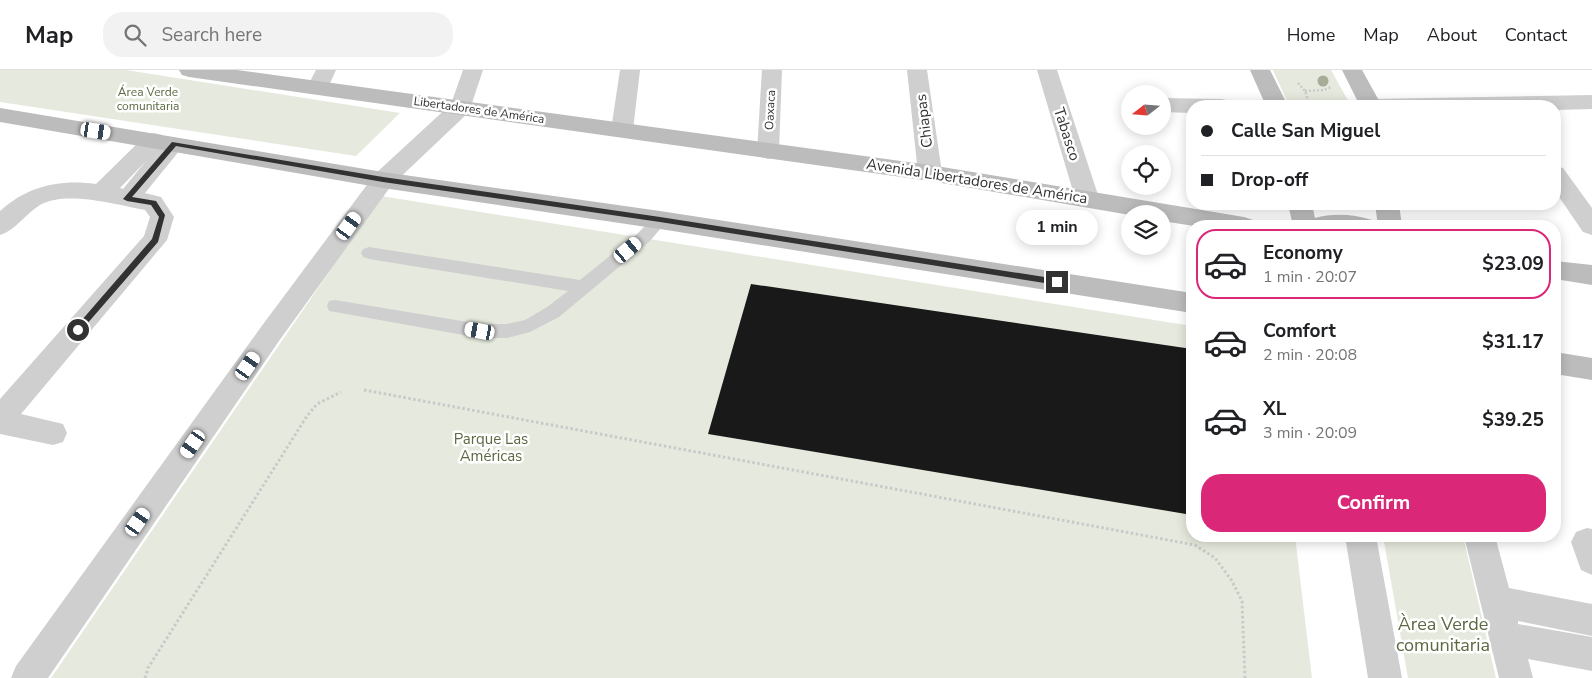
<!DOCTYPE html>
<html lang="en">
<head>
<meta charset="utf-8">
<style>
  :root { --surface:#fff; --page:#f2f2f2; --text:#202124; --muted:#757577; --line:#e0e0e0; --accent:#db2777 }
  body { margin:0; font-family:"Nunito Sans",sans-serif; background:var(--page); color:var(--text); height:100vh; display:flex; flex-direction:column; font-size:19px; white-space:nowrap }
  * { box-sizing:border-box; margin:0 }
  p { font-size:16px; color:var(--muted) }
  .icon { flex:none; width:28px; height:28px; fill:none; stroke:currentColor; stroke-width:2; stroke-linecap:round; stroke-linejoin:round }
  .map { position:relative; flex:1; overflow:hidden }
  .drawer { position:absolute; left:1186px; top:150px; width:375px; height:322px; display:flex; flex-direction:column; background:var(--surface); border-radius:20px; box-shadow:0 2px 12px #0003 }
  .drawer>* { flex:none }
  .guide { position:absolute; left:1186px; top:30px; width:375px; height:110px; border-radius:20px; box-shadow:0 2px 12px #0003; display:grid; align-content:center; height:110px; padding:0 15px; background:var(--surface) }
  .needle { width:32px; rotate:253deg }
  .controls { position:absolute; left:1121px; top:15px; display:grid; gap:10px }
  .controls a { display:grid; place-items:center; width:50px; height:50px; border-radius:50%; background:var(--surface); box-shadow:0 2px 12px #0003; font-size:25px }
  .end { position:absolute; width:22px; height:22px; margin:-11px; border:6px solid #323232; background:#fff; box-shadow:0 0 0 2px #fff }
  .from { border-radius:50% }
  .bubble { position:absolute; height:35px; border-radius:18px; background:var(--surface); box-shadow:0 2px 12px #0003; font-size:16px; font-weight:700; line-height:35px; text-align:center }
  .car { position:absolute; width:15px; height:30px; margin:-15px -8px; border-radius:6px; box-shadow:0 0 4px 1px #0007; background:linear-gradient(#fff 24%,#345 0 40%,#fff 0 76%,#345 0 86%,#fff 0) }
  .guide b { display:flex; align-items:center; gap:18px; height:48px; font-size:19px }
  .guide b+b { border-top:1px solid var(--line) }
  .guide i { width:12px; height:12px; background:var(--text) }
  ul { padding:9px 0 0; list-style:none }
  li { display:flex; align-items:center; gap:15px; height:70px; margin:0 10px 8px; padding:0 5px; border:2px solid transparent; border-radius:20px }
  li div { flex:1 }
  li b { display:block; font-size:19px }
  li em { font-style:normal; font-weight:700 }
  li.selected { border-color:var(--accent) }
  li>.icon { width:45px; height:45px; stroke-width:1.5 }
  .action { display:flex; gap:10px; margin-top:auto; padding:10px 15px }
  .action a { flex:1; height:58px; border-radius:20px; background:var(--accent); color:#fff; font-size:20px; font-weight:700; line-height:58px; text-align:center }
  header { display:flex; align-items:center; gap:30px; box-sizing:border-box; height:70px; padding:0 25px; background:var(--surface); border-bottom:1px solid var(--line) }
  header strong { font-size:24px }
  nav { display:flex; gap:28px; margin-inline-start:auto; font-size:18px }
  .search { width:350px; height:45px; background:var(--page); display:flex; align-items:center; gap:12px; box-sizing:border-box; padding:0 18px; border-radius:20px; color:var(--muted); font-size:19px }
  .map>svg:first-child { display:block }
  .green { fill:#e6eade }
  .building { fill:#191919 }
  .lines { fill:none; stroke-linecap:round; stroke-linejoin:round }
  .path-far1 { stroke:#c9c9c9; stroke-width:2.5; stroke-dasharray:2 2; stroke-linecap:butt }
  .path { stroke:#c9c9c9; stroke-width:3; stroke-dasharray:2.5 2.5; stroke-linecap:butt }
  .lane { fill:#cfcfcf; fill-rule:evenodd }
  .street { fill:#cfcfcf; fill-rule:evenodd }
  .secondary { fill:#bcbcbc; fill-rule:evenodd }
  .tree { fill:#a5ad97 }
  .route { fill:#323232 }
  .labels { text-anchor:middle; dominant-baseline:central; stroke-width:5; stroke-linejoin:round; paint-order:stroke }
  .far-park-label { font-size:12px; fill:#5b6a42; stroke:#fff }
  .far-street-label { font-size:12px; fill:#323232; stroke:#fff }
  .street-label { font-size:15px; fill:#323232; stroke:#fff }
  .park-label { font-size:15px; fill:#5b6a42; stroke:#fff }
  .near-park-label { font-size:18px; fill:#5b6a42; stroke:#fff }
</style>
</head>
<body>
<header>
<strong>Map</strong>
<div class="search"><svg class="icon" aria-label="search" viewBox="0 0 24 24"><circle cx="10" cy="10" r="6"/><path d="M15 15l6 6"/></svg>Search here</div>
<nav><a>Home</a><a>Map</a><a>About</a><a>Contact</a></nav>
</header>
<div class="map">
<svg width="1592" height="608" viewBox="0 0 1592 608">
  <rect width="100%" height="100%" fill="#fff"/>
  <g class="green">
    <polygon points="0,0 126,0 400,43 356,86 0,32"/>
    <polygon points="1273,0 1331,0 1351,36 1289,36"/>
    <polygon points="381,126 1192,256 1192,466 1295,466 1312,608 51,608"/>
    <polygon points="1383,466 1463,466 1496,608 1408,608"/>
  </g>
  <polygon class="building" points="751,214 1192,279 1192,445 708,364"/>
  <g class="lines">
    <g class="path-far1">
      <polyline points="1298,13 1305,21 1310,36"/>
      <polyline points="1305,21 1324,20 1331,17"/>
    </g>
    <g class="path">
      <polyline points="364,320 1195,475 1215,488 1232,511 1242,531 1245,608"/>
      <polyline points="145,608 148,598 307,346 317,334 341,322"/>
    </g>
    <polygon class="lane" points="660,144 665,146 668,150 649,172 559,247 530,262 507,268 480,268 335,242 329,241 327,236 329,231 335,230 480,254 507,254 525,250 547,237 568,221 369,189 363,187 361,183 363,179 369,177 580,210 637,164 655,146"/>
    <g class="street">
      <polygon points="316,0 336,0 326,22 318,24 310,22 307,17"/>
      <polygon points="463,0 483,0 469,42 391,116 279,271 48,608 11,608 16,596 261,257 375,104 451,34"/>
      <polygon points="620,0 640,0 633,60 630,65 622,67 614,65 611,60"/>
      <polygon points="762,0 782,0 779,81 776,86 768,89 760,86 757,81"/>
      <polygon points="907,0 927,0 942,103 938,109 930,111 922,109 918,103"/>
      <polygon points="1037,0 1057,0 1099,128 1095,134 1087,136 1079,134 1075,128"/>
      <polygon points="1592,25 1592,39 1555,40 1555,36 1360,36 1363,31 1371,29"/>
      <polygon points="1162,28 1222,29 1230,31 1233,36 1192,36 1192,43 1162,42"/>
      <path d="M 154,63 L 162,65 L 165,70 L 173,67 L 181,70 L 184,75 L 145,123 L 161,127 L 174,147 L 167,170 L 21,344 L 63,354 L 67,363 L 63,372 L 53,375 L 0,364 L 0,329 L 144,166 L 150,147 L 145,140 C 117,135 67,120 40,135 C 25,144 16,160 0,165 L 0,141 C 28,116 59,109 96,114 L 146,65 ZM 146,91 L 123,119 L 120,118 Z"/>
      <polygon points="1555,96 1563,98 1592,138 1592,165 1583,162 1555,121"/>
      <polygon points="1587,458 1592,459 1592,505 1581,500 1571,472 1576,462"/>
      <polygon points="1345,466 1376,466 1402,608 1368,608"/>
      <polygon points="1464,466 1495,466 1509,518 1592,534 1592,566 1518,551 1518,554 1592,567 1592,601 1528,589 1533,608 1499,608"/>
    </g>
    <g class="secondary">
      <polygon points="179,0 237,0 930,95 1244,147 1253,150 1256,156 1194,156 1162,151 1162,144 1130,144 1130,145 930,111 189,7 182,5"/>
      <polygon points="1250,0 1270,0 1288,36 1266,36"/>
      <polygon points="1342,0 1362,0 1382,36 1360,36"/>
      <polygon points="0,38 383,102 660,141 1192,223 1192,243 660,159 383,118 0,52"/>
      <path d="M 1288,134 L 1312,134 L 1315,148 C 1333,143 1353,144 1372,150 L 1375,156 L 1293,156 Z"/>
      <polygon points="1375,134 1399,134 1402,156 1378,156"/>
      <polygon points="1555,191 1592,195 1592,215 1555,209"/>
      <polygon points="1555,282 1592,288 1592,310 1555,304"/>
    </g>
  </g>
  <circle class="tree" cx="1323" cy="11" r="5.5"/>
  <polygon class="route" points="172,72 383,107 660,147 1057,209 1060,212 1057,215 660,152 383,112 176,76 132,127 156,131 165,145 158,172 80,262 75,262 75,258 152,169 159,147 151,135 127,131 123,129"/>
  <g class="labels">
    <g class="far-park-label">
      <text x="148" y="22">Área Verde<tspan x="148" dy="14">comunitaria</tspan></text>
    </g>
    <g class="far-street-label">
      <text transform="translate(479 40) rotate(8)">Libertadores de América</text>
      <text transform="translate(770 40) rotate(-87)">Oaxaca</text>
    </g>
    <g class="street-label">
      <text transform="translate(924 51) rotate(-97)">Chiapas</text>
      <text transform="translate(1067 64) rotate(72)">Tabasco</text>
      <text transform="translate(977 111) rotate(9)">Avenida Libertadores de América</text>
    </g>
    <g class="park-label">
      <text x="491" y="369">Parque Las<tspan x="491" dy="17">Américas</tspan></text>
    </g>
    <g class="near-park-label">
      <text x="1443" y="554">Àrea Verde<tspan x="1443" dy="21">comunitaria</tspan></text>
    </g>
  </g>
</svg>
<div class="controls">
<a><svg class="needle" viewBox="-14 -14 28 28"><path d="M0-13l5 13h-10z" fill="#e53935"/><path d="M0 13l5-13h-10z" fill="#757577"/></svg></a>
<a><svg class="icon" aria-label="locate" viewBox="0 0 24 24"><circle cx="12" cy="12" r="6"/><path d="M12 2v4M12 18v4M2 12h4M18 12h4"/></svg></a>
<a><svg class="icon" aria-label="layers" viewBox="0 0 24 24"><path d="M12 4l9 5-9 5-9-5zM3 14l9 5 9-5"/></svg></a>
</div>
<i class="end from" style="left:78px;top:260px"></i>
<i class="end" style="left:1057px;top:212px"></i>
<div class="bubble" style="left:1016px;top:140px;width:82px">1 min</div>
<i class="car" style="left:96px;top:61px;rotate:99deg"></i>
<i class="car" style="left:349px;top:156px;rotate:36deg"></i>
<i class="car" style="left:628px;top:180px;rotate:50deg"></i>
<i class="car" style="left:480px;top:261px;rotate:280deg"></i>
<i class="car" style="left:248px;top:296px;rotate:35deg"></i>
<i class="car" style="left:193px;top:374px;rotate:215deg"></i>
<i class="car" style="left:138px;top:452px;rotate:35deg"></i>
<div class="guide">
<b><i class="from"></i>Calle San Miguel</b>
<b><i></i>Drop-off</b>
</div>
<section class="drawer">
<ul>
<li class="selected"><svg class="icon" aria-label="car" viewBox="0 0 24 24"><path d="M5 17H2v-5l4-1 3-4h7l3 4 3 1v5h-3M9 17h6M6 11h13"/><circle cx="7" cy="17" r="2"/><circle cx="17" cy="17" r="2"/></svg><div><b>Economy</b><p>1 min · 20:07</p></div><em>$23.09</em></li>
<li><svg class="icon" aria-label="car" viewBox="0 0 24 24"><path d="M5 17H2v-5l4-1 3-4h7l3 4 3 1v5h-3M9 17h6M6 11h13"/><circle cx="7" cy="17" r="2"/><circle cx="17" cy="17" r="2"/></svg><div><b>Comfort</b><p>2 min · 20:08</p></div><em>$31.17</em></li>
<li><svg class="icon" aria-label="car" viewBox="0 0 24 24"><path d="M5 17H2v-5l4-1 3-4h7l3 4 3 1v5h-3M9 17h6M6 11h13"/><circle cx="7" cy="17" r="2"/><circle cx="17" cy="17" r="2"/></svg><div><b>XL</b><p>3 min · 20:09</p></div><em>$39.25</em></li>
</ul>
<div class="action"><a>Confirm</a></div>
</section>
</div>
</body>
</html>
